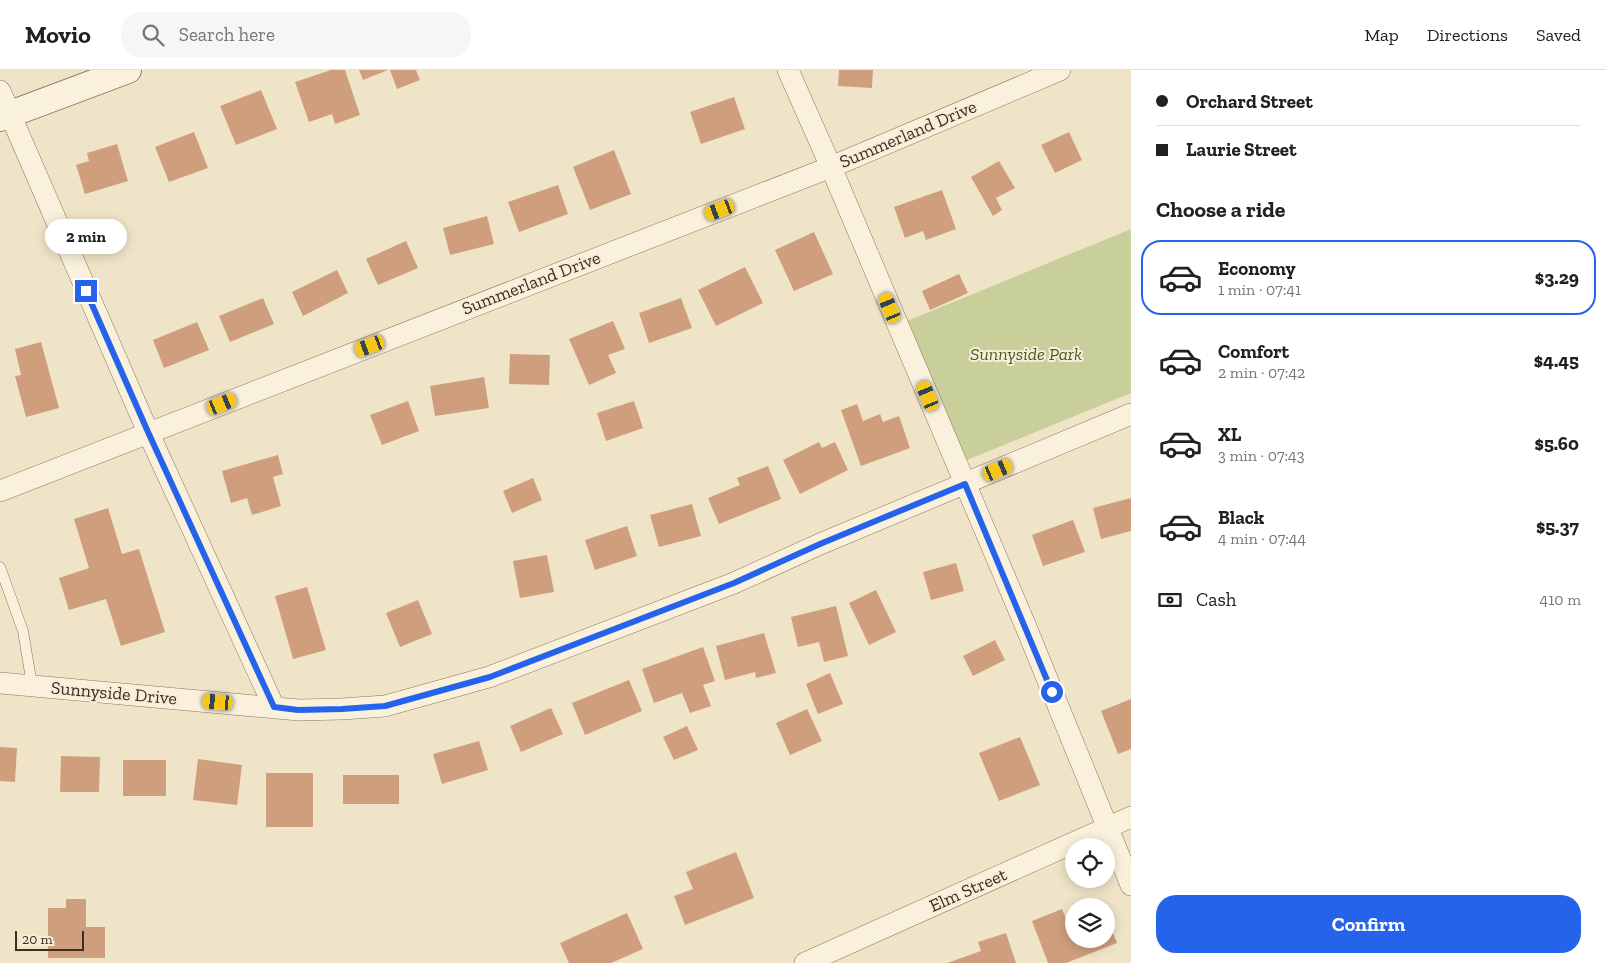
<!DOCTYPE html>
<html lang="en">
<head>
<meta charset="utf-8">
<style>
  :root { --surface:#fff; --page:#f6f6f6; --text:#202124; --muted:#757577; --line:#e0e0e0; --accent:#2563eb }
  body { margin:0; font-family:"Zilla Slab",serif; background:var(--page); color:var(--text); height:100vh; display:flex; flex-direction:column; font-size:19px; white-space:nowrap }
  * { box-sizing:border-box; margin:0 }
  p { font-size:16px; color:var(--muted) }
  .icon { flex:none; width:28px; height:28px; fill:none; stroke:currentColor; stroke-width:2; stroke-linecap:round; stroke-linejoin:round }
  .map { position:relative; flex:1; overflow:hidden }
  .sheet { display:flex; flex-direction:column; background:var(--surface); width:475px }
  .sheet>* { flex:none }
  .hud { display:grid; align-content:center; height:110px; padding:0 25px; background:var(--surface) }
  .buttons { position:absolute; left:1065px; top:768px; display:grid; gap:10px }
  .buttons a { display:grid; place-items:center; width:50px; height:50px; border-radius:50%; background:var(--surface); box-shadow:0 2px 12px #0003; font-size:25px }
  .scale { position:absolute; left:15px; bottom:12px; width:69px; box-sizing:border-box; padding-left:5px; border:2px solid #3d2e20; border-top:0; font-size:14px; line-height:18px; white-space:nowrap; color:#3d2e20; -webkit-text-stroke:4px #f7eed8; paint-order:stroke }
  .end { position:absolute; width:22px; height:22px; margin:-11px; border:6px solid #2563eb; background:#fff; box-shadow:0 0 0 2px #fff }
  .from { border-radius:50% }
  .bubble { position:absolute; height:35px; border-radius:18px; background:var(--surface); box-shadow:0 2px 12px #0003; font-size:16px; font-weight:700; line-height:35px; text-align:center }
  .car { position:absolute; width:15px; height:30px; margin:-15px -8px; border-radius:6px; box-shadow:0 0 4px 1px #0007; background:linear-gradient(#f5c518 24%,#345 0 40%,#f5c518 0 76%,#345 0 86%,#f5c518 0) }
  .hud b { display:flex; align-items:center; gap:18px; height:48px; font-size:19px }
  .hud b+b { border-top:1px solid var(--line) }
  .hud i { width:12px; height:12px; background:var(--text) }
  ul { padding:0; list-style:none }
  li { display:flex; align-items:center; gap:15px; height:75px; margin:0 10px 8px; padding:0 15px; border:2px solid transparent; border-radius:20px }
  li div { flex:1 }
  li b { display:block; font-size:19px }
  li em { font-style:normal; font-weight:700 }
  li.selected { border-color:var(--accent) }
  li>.icon { width:45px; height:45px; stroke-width:1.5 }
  h2 { padding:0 25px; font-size:22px; line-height:60px }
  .pay { display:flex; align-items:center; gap:12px; height:55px; padding:0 25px; font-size:19px }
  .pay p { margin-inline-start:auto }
  .cta { display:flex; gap:10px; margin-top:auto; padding:10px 25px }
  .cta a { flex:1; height:58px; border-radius:20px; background:var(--accent); color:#fff; font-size:20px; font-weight:700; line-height:58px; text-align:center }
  header { display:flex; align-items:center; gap:30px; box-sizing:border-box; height:70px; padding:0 25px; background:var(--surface); border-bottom:1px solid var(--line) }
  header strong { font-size:24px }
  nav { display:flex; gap:28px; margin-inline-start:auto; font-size:18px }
  .search { width:350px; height:45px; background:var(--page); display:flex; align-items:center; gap:12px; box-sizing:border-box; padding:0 18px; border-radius:20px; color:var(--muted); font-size:19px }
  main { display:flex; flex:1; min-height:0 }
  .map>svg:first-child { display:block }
  .green { fill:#c9cf9b }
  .building { fill:#cf9f7d }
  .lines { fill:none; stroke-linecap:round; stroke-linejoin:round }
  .service-casing { stroke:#8d765c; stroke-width:11 }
  .minor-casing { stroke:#8d765c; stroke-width:22 }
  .tertiary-casing { stroke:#8d765c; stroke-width:28 }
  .service { stroke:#faf1dc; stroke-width:10 }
  .minor { stroke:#faf1dc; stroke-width:21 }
  .tertiary { stroke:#faf1dc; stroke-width:26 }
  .route { stroke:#2563eb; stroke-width:6 }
  .labels { text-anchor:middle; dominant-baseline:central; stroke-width:4; stroke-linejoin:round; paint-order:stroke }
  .street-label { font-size:18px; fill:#3d2e20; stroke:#f7eed8 }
  .park-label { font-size:18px; font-style:italic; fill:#4d5a26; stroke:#f7eed8 }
</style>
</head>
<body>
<header>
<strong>Movio</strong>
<div class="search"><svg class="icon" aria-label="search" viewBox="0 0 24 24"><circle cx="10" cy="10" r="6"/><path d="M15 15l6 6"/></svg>Search here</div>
<nav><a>Map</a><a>Directions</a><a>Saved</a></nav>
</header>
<main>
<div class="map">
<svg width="1131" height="893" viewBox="0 0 1131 893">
  <rect width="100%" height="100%" fill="#f0e4c8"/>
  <polygon class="green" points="1131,159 1131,323 967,390 907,251"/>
  <g class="building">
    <polygon points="331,0 345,0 360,45 335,54 332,44 309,52 295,12"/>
    <polygon points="359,0 388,0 363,10"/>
    <polygon points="390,0 416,0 420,10 397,19"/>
    <polygon points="839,0 873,0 872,18 838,16"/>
    <polygon points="261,20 277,59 236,75 220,36"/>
    <polygon points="734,27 745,59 701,74 690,42"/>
    <polygon points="194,62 208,98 169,112 155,77"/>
    <polygon points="1069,62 1082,90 1055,103 1041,75"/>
    <polygon points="117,74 128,111 85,124 76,95 89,91 87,83"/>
    <polygon points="614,80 631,124 590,140 573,97"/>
    <polygon points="999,91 1015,118 996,128 1002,140 993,146 971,107"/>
    <polygon points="558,115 568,144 519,162 508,132"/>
    <polygon points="942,120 956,159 926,170 923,161 905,168 894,137"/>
    <polygon points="487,146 494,174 450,185 443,158"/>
    <polygon points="814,162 833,204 794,221 775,180"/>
    <polygon points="406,171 418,198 378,215 366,189"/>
    <polygon points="745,197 763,233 716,256 698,220"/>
    <polygon points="337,200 348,223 303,246 292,222"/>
    <polygon points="959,204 968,223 930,240 922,221"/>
    <polygon points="263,228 274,254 230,272 219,246"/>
    <polygon points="681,228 692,258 649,273 639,243"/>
    <polygon points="613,251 625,279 608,285 616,303 589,315 569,269"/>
    <polygon points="197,252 209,280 164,298 153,270"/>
    <polygon points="41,272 59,338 26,347 15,306 21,305 15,279"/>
    <polygon points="510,284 550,285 549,315 509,314"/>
    <polygon points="484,307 489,338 435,346 430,316"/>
    <polygon points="408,331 419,361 382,375 370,345"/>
    <polygon points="634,331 643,358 606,371 597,343"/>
    <polygon points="857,334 863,351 880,344 883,352 899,346 910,378 861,396 841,340"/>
    <polygon points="819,372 822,378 835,372 848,400 800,424 783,390"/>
    <polygon points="278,385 283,404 273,407 281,436 252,445 247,428 231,433 222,401"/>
    <polygon points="768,396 781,429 719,454 708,428 740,415 737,408"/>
    <polygon points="533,408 542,430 512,443 503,421"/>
    <polygon points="1131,428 1131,461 1101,469 1093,438"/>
    <polygon points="692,434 701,466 659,477 650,445"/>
    <polygon points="108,438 122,484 139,479 165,562 121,576 106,529 69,540 59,508 89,498 74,449"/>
    <polygon points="1073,450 1085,482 1043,496 1032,465"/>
    <polygon points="627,456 637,486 595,500 585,470"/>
    <polygon points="547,485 554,522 520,528 513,491"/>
    <polygon points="956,493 964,521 931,530 923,502"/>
    <polygon points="307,517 326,580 293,589 275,526"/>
    <polygon points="876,520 896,562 869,575 849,533"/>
    <polygon points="418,530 432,564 400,577 386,543"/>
    <polygon points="836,536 848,586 824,592 819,572 798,577 791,547"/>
    <polygon points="764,563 776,603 756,608 755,602 725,610 716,576"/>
    <polygon points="995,570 1005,590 973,606 963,586"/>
    <polygon points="703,577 715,611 703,615 711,636 690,643 682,623 654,633 642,599"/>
    <polygon points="830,603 843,634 818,644 806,614"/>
    <polygon points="629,610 642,641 585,665 572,633"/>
    <polygon points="1131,629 1131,679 1118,684 1101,641"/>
    <polygon points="551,638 563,664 521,682 510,656"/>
    <polygon points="807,639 822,671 790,685 776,653"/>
    <polygon points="687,656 698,680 674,690 663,667"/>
    <polygon points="1020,667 1040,715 999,731 979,683"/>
    <polygon points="479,671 488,700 442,714 433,684"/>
    <polygon points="0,677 17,678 15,712 0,711"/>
    <polygon points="61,686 100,687 99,722 60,722"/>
    <polygon points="198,689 242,695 237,735 193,730"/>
    <rect x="123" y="690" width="43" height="36"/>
    <rect x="266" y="703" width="47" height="54"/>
    <rect x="343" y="705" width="56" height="29"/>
    <polygon points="736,782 754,828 685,855 674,826 693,819 686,802"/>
    <polygon points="66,829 86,829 86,857 105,857 105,888 48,888 48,838 66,838"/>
    <polygon points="1062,839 1070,859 1074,857 1074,869 1106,869 1106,846 1117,873 1066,893 1048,893 1032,851"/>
    <polygon points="627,843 643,879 611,893 569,893 560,873"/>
    <polygon points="1006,863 1016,893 947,893 981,881 978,872"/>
  </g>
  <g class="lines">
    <defs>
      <polyline id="service" points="0,497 23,561 32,615"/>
      <g id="minor">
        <polyline points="788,0 831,97 1026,557 1131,815"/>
        <polyline points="0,21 148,362 274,637"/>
        <polyline points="0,421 831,97 1060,0"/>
        <polyline points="0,613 299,640 342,639 385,636 489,607 734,513 820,474 1131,344"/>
        <polyline points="805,893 1131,747"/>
      </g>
      <polyline id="tertiary" points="0,48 128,0"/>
    </defs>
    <use href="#service" class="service-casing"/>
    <use href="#minor" class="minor-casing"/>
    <use href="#tertiary" class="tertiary-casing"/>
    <use href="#service" class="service"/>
    <use href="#minor" class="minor"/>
    <use href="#tertiary" class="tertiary"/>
  </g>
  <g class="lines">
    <polyline class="route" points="86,221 148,362 274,637 298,640 342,639 385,636 490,607 734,513 820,474 965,414 1052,622"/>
  </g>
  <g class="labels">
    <g class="street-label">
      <text transform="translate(908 64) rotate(-23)">Summerland Drive</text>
      <text transform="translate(531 213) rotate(-21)">Summerland Drive</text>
      <text transform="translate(114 623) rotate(5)">Sunnyside Drive</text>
      <text transform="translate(968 820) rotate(-24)">Elm Street</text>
    </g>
    <g class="park-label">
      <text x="1026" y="284">Sunnyside Park</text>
    </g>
  </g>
</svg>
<div class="buttons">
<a><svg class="icon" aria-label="locate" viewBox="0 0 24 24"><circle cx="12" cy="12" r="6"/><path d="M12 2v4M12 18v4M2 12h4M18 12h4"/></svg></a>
<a><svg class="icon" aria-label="layers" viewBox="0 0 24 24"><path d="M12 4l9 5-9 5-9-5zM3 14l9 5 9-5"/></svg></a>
</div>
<div class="scale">20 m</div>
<i class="end from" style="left:1052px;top:622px"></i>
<i class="end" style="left:86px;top:221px"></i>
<div class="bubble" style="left:45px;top:149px;width:82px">2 min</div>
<i class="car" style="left:720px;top:140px;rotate:249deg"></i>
<i class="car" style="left:890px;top:238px;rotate:337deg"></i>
<i class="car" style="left:370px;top:276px;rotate:249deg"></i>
<i class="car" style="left:928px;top:326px;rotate:337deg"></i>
<i class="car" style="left:222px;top:334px;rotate:68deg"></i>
<i class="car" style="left:998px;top:400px;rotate:67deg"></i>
<i class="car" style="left:218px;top:632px;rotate:275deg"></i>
</div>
<section class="sheet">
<div class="hud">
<b><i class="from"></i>Orchard Street</b>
<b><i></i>Laurie Street</b>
</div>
<h2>Choose a ride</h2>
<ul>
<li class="selected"><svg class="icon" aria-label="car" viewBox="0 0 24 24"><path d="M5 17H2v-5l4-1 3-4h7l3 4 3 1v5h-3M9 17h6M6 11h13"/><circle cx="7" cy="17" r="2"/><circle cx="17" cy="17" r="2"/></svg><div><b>Economy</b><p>1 min · 07:41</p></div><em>$3.29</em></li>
<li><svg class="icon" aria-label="car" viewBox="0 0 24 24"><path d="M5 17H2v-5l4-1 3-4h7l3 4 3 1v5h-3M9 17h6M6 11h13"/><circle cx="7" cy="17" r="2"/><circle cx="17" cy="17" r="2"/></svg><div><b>Comfort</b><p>2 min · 07:42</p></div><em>$4.45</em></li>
<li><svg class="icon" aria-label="car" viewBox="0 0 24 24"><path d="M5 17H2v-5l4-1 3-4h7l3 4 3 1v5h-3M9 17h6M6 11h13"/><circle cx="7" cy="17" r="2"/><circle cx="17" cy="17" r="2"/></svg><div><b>XL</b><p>3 min · 07:43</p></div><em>$5.60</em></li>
<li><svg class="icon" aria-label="car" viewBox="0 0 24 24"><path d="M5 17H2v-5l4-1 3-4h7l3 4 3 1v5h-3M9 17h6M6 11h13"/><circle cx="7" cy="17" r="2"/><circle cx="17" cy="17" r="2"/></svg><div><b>Black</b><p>4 min · 07:44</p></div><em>$5.37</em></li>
</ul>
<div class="pay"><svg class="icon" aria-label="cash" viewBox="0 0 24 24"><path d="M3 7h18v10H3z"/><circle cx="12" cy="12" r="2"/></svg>Cash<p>410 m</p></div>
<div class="cta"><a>Confirm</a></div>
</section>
</main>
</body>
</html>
